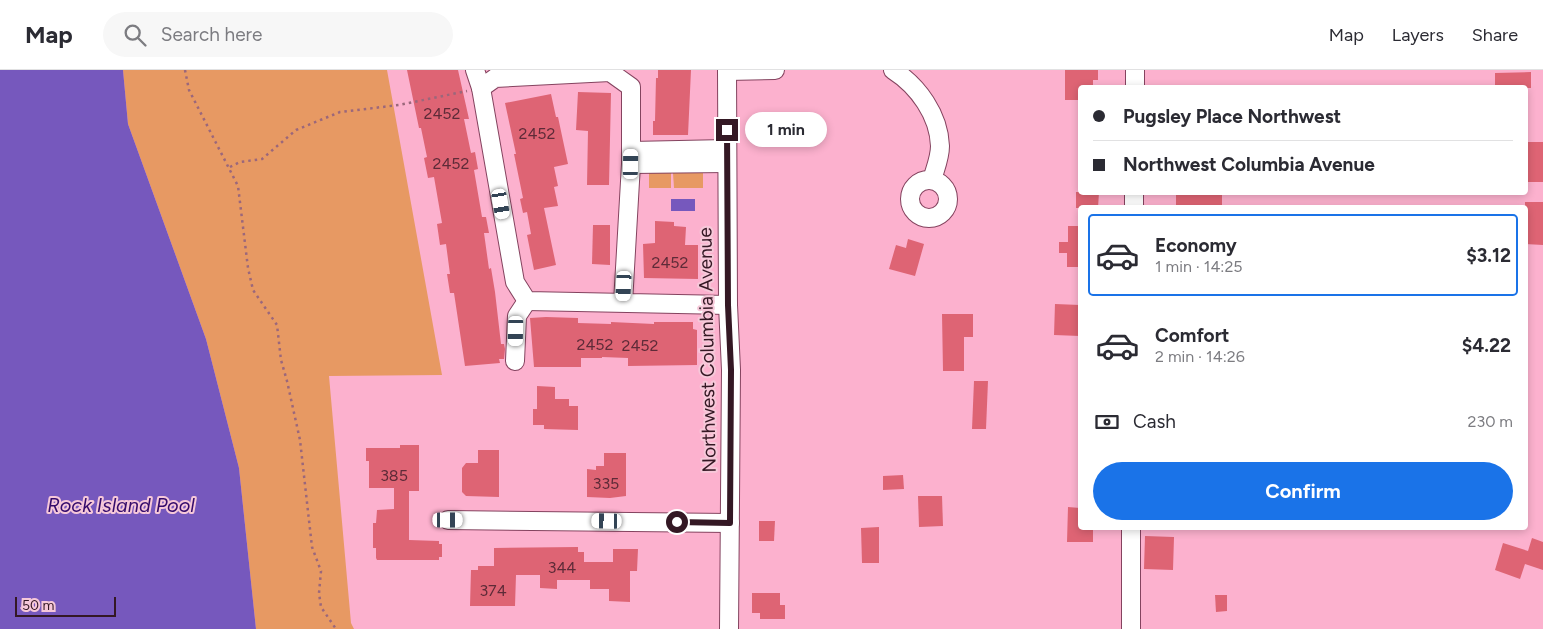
<!DOCTYPE html>
<html lang="en">
<head>
<meta charset="utf-8">
<style>
  :root { --surface:#fff; --page:#f7f7f7; --text:#2b2b33; --muted:#7c7c81; --line:#e1e1e2; --accent:#1a73e8 }
  body { margin:0; font-family:Figtree,sans-serif; background:var(--page); color:var(--text); height:100vh; display:flex; flex-direction:column; font-size:19px; white-space:nowrap }
  * { box-sizing:border-box; margin:0 }
  p { font-size:16px; color:var(--muted) }
  .icon { flex:none; width:28px; height:28px; fill:none; stroke:currentColor; stroke-width:2; stroke-linecap:round; stroke-linejoin:round }
  .map { position:relative; flex:1; overflow:hidden }
  .panel { position:absolute; left:1078px; top:135px; width:450px; height:325px; display:flex; flex-direction:column; background:var(--surface); border-radius:5px; box-shadow:0 2px 8px #0003 }
  .panel>* { flex:none }
  .hud { position:absolute; left:1078px; top:15px; width:450px; height:110px; border-radius:5px; box-shadow:0 2px 8px #0003; display:grid; align-content:center; height:110px; padding:0 15px; background:var(--surface) }
  .scale { position:absolute; left:15px; bottom:12px; width:101px; box-sizing:border-box; padding-left:5px; border:2px solid #341824; border-top:0; font-size:14px; line-height:18px; white-space:nowrap; color:#341824; -webkit-text-stroke:4px #f6c8d9; paint-order:stroke }
  .end { position:absolute; width:22px; height:22px; margin:-11px; border:6px solid #341824; background:#fff; box-shadow:0 0 0 2px #fff }
  .from { border-radius:50% }
  .bubble { position:absolute; height:35px; border-radius:18px; background:var(--surface); box-shadow:0 2px 8px #0003; font-size:16px; font-weight:700; line-height:35px; text-align:center }
  .car { position:absolute; width:15px; height:30px; margin:-15px -8px; border-radius:6px; box-shadow:0 0 4px 1px #0007; background:linear-gradient(#fff 24%,#345 0 40%,#fff 0 76%,#345 0 86%,#fff 0) }
  .hud b { display:flex; align-items:center; gap:18px; height:48px; font-size:19px }
  .hud b+b { border-top:1px solid var(--line) }
  .hud i { width:12px; height:12px; background:var(--text) }
  ul { padding:9px 0 0; list-style:none }
  li { display:flex; align-items:center; gap:15px; height:82px; margin:0 10px 8px; padding:0 5px; border:2px solid transparent; border-radius:5px }
  li div { flex:1 }
  li b { display:block; font-size:19px }
  li em { font-style:normal; font-weight:700 }
  li.on { border-color:var(--accent) }
  li>.icon { width:45px; height:45px; stroke-width:1.5 }
  .pay { display:flex; align-items:center; gap:12px; height:55px; padding:0 15px; font-size:19px }
  .pay p { margin-inline-start:auto }
  .action { display:flex; gap:10px; margin-top:auto; padding:10px 15px }
  .action a { flex:1; height:58px; border-radius:30px; background:var(--accent); color:#fff; font-size:20px; font-weight:700; line-height:58px; text-align:center }
  header { display:flex; align-items:center; gap:30px; box-sizing:border-box; height:70px; padding:0 25px; background:var(--surface); border-bottom:1px solid var(--line) }
  header strong { font-size:24px }
  nav { display:flex; gap:28px; margin-inline-start:auto; font-size:18px }
  .search { width:350px; height:45px; background:var(--page); display:flex; align-items:center; gap:12px; box-sizing:border-box; padding:0 18px; border-radius:28px; color:var(--muted); font-size:19px }
  .map>svg:first-child { display:block }
  .green { fill:#e79963 }
  .water { fill:#7658bd }
  .building { fill:#de6474 }
  .lines { fill:none; stroke-linecap:round; stroke-linejoin:round }
  .minor-casing { stroke:#84435f; stroke-width:20 }
  .path { stroke:#9b677b; stroke-width:2.5; stroke-dasharray:2.5 4; stroke-linecap:butt }
  .minor { stroke:#fff; stroke-width:18 }
  .route { stroke:#341824; stroke-width:6 }
  .labels { text-anchor:middle; dominant-baseline:central; stroke-width:4; stroke-linejoin:round; paint-order:stroke }
  .number-label { font-size:16px; fill:#5e2b38 }
  .street-label { font-size:19px; fill:#341824; stroke:#f6c8d9 }
  .water-label { font-size:20px; font-style:italic; fill:#340b6b; stroke:#f6c8d9 }
</style>
</head>
<body>
<header>
<strong>Map</strong>
<div class="search"><svg class="icon" aria-label="search" viewBox="0 0 24 24"><circle cx="10" cy="10" r="6"/><path d="M15 15l6 6"/></svg>Search here</div>
<nav><a>Map</a><a>Layers</a><a>Share</a></nav>
</header>
<div class="map">
<svg width="1543" height="559" viewBox="0 0 1543 559">
  <rect width="100%" height="100%" fill="#fcb1ce"/>
  <g class="green">
    <polygon points="123,0 387,0 442,305 329,306 351,553 354,559 256,559 239,398 206,269 128,54"/>
    <rect x="649" y="103" width="22" height="15"/>
    <polygon points="673,103 703,103 703,118 674,118"/>
  </g>
  <g class="water">
    <polygon points="0,0 123,0 128,54 206,269 239,398 256,559 0,559"/>
    <rect x="671" y="129" width="24" height="12"/>
  </g>
  <g class="building">
    <polygon points="407,0 458,0 469,49 464,49 471,83 475,82 478,99 474,100 482,147 486,147 489,163 484,163 489,199 491,198 495,222 501,274 504,274 505,279 504,289 499,289 500,293 465,296 454,223 450,223 447,204 450,204 446,174 440,175 437,154 442,153 434,107 428,108 424,88 427,87 421,58 419,58"/>
    <polygon points="658,0 691,0 688,65 653,65 653,51 655,51 656,8 658,8"/>
    <polygon points="1065,0 1098,0 1098,10 1093,10 1093,18 1080,18 1080,30 1065,30"/>
    <polygon points="1531,2 1531,18 1495,18 1495,3"/>
    <polygon points="578,22 611,23 609,115 587,115 588,61 576,60"/>
    <polygon points="551,24 556,47 558,47 568,94 554,97 558,116 554,117 558,136 544,138 556,195 534,200 527,165 531,164 527,142 523,143 520,129 523,128 514,84 516,84 505,33"/>
    <rect x="1525" y="72" width="18" height="40"/>
    <polygon points="1076,122 1099,122 1098,138 1076,138"/>
    <rect x="1176" y="122" width="46" height="16"/>
    <polygon points="1525,132 1543,132 1543,175 1525,174"/>
    <polygon points="655,151 674,152 674,156 686,157 685,175 698,175 698,209 644,208 643,174 655,173"/>
    <polygon points="593,155 610,155 610,195 592,194"/>
    <polygon points="1068,156 1080,156 1080,197 1067,197 1067,183 1059,183 1059,172 1068,172"/>
    <polygon points="908,169 924,174 915,206 889,199 896,175 906,178"/>
    <polygon points="1055,234 1080,235 1080,266 1054,265"/>
    <polygon points="942,244 973,244 973,267 964,267 964,301 943,301"/>
    <polygon points="546,247 578,248 578,253 611,254 611,252 654,254 654,252 693,252 693,259 697,260 697,295 628,296 628,288 602,287 602,288 581,288 581,297 534,297 530,248"/>
    <polygon points="974,311 988,311 986,359 972,359"/>
    <polygon points="537,316 555,317 555,329 569,329 569,336 578,336 578,360 544,359 544,355 533,355 533,339 537,339"/>
    <polygon points="400,375 419,375 419,421 409,421 409,470 439,471 439,474 442,474 442,487 439,487 439,490 377,490 376,488 376,478 373,478 373,453 376,453 377,440 394,439 394,418 369,418 369,391 366,391 366,378 400,378"/>
    <polygon points="478,380 499,380 499,427 466,426 462,422 462,398 466,393 478,393"/>
    <polygon points="604,383 626,383 626,426 610,428 587,427 587,399 596,400 596,396 604,396"/>
    <polygon points="903,405 904,419 883,420 883,406"/>
    <polygon points="918,426 942,426 943,456 919,457"/>
    <polygon points="1068,437 1080,438 1080,458 1093,458 1093,472 1067,472"/>
    <polygon points="759,451 775,451 774,471 759,471"/>
    <polygon points="879,457 879,493 862,493 861,458"/>
    <polygon points="1145,466 1174,467 1173,500 1144,499"/>
    <polygon points="1532,468 1543,472 1543,500 1525,494 1520,509 1495,500 1503,473 1528,481"/>
    <polygon points="578,477 578,482 584,482 584,492 613,492 613,479 638,479 637,501 630,501 630,532 609,531 609,519 590,519 590,510 557,510 557,519 540,518 540,505 516,505 515,536 470,536 471,500 478,500 478,496 494,496 494,478"/>
    <polygon points="752,523 780,523 780,535 785,535 785,549 760,549 760,543 752,543"/>
    <polygon points="1215,525 1227,525 1227,541 1216,542"/>
  </g>
  <g class="lines">
    <defs>
      <g id="minor">
        <polyline points="475,0 481,18"/>
        <polyline points="727,0 728,235 731,300 729,559"/>
        <path d="M 893,0 C 918,16 939,45 940,76 C 940,88 935,99 932,110"/>
        <polyline points="727,1 775,0"/>
        <polyline points="1135,18 1135,0"/>
        <polyline points="631,81 727,79"/>
        <polyline points="631,94 727,93"/>
        <circle cx="929" cy="129" r="19"/>
        <polyline points="1134,138 1134,122"/>
        <polyline points="623,233 631,94 631,17 610,2 495,8 481,18 515,212 527,231 728,235"/>
        <polyline points="515,291 517,246 527,231"/>
        <polyline points="448,450 730,453"/>
        <polyline points="1131,458 1131,559"/>
      </g>
    </defs>
    <use href="#minor" class="minor-casing"/>
    <g class="path">
      <polyline points="185,0 189,20 238,116 248,198 253,220 277,255 281,290 287,311 300,370 312,477 321,501 319,523 321,537 336,559"/>
      <polyline points="230,97 240,92 262,89 296,60 340,42 399,35 467,21"/>
    </g>
    <use href="#minor" class="minor"/>
  </g>
  <g class="lines">
    <polyline class="route" points="677,452 730,453 731,300 728,235 727,60"/>
  </g>
  <g class="labels">
    <g class="number-label">
      <text x="442" y="43">2452</text>
      <text x="537" y="63">2452</text>
      <text x="451" y="93">2452</text>
      <text x="670" y="192">2452</text>
      <text x="595" y="274">2452</text>
      <text x="640" y="275">2452</text>
      <text x="394" y="405">385</text>
      <text x="606" y="413">335</text>
      <text x="562" y="497">344</text>
      <text x="493" y="520">374</text>
    </g>
    <g class="street-label">
      <text transform="translate(707 280) rotate(-91)">Northwest Columbia Avenue</text>
    </g>
    <g class="water-label">
      <text x="121" y="435">Rock Island Pool</text>
    </g>
  </g>
</svg>
<div class="scale">50 m</div>
<i class="end from" style="left:677px;top:452px"></i>
<i class="end" style="left:727px;top:60px"></i>
<div class="bubble" style="left:745px;top:42px;width:82px">1 min</div>
<i class="car" style="left:631px;top:94px;rotate:1deg"></i>
<i class="car" style="left:501px;top:134px;rotate:170deg"></i>
<i class="car" style="left:624px;top:216px;rotate:183deg"></i>
<i class="car" style="left:516px;top:261px;rotate:181deg"></i>
<i class="car" style="left:448px;top:450px;rotate:90deg"></i>
<i class="car" style="left:607px;top:451px;rotate:271deg"></i>
<div class="hud">
<b><i class="from"></i>Pugsley Place Northwest</b>
<b><i></i>Northwest Columbia Avenue</b>
</div>
<section class="panel">
<ul>
<li class="on"><svg class="icon" aria-label="car" viewBox="0 0 24 24"><path d="M5 17H2v-5l4-1 3-4h7l3 4 3 1v5h-3M9 17h6M6 11h13"/><circle cx="7" cy="17" r="2"/><circle cx="17" cy="17" r="2"/></svg><div><b>Economy</b><p>1 min · 14:25</p></div><em>$3.12</em></li>
<li><svg class="icon" aria-label="car" viewBox="0 0 24 24"><path d="M5 17H2v-5l4-1 3-4h7l3 4 3 1v5h-3M9 17h6M6 11h13"/><circle cx="7" cy="17" r="2"/><circle cx="17" cy="17" r="2"/></svg><div><b>Comfort</b><p>2 min · 14:26</p></div><em>$4.22</em></li>
</ul>
<div class="pay"><svg class="icon" aria-label="cash" viewBox="0 0 24 24"><path d="M3 7h18v10H3z"/><circle cx="12" cy="12" r="2"/></svg>Cash<p>230 m</p></div>
<div class="action"><a>Confirm</a></div>
</section>
</div>
</body>
</html>
